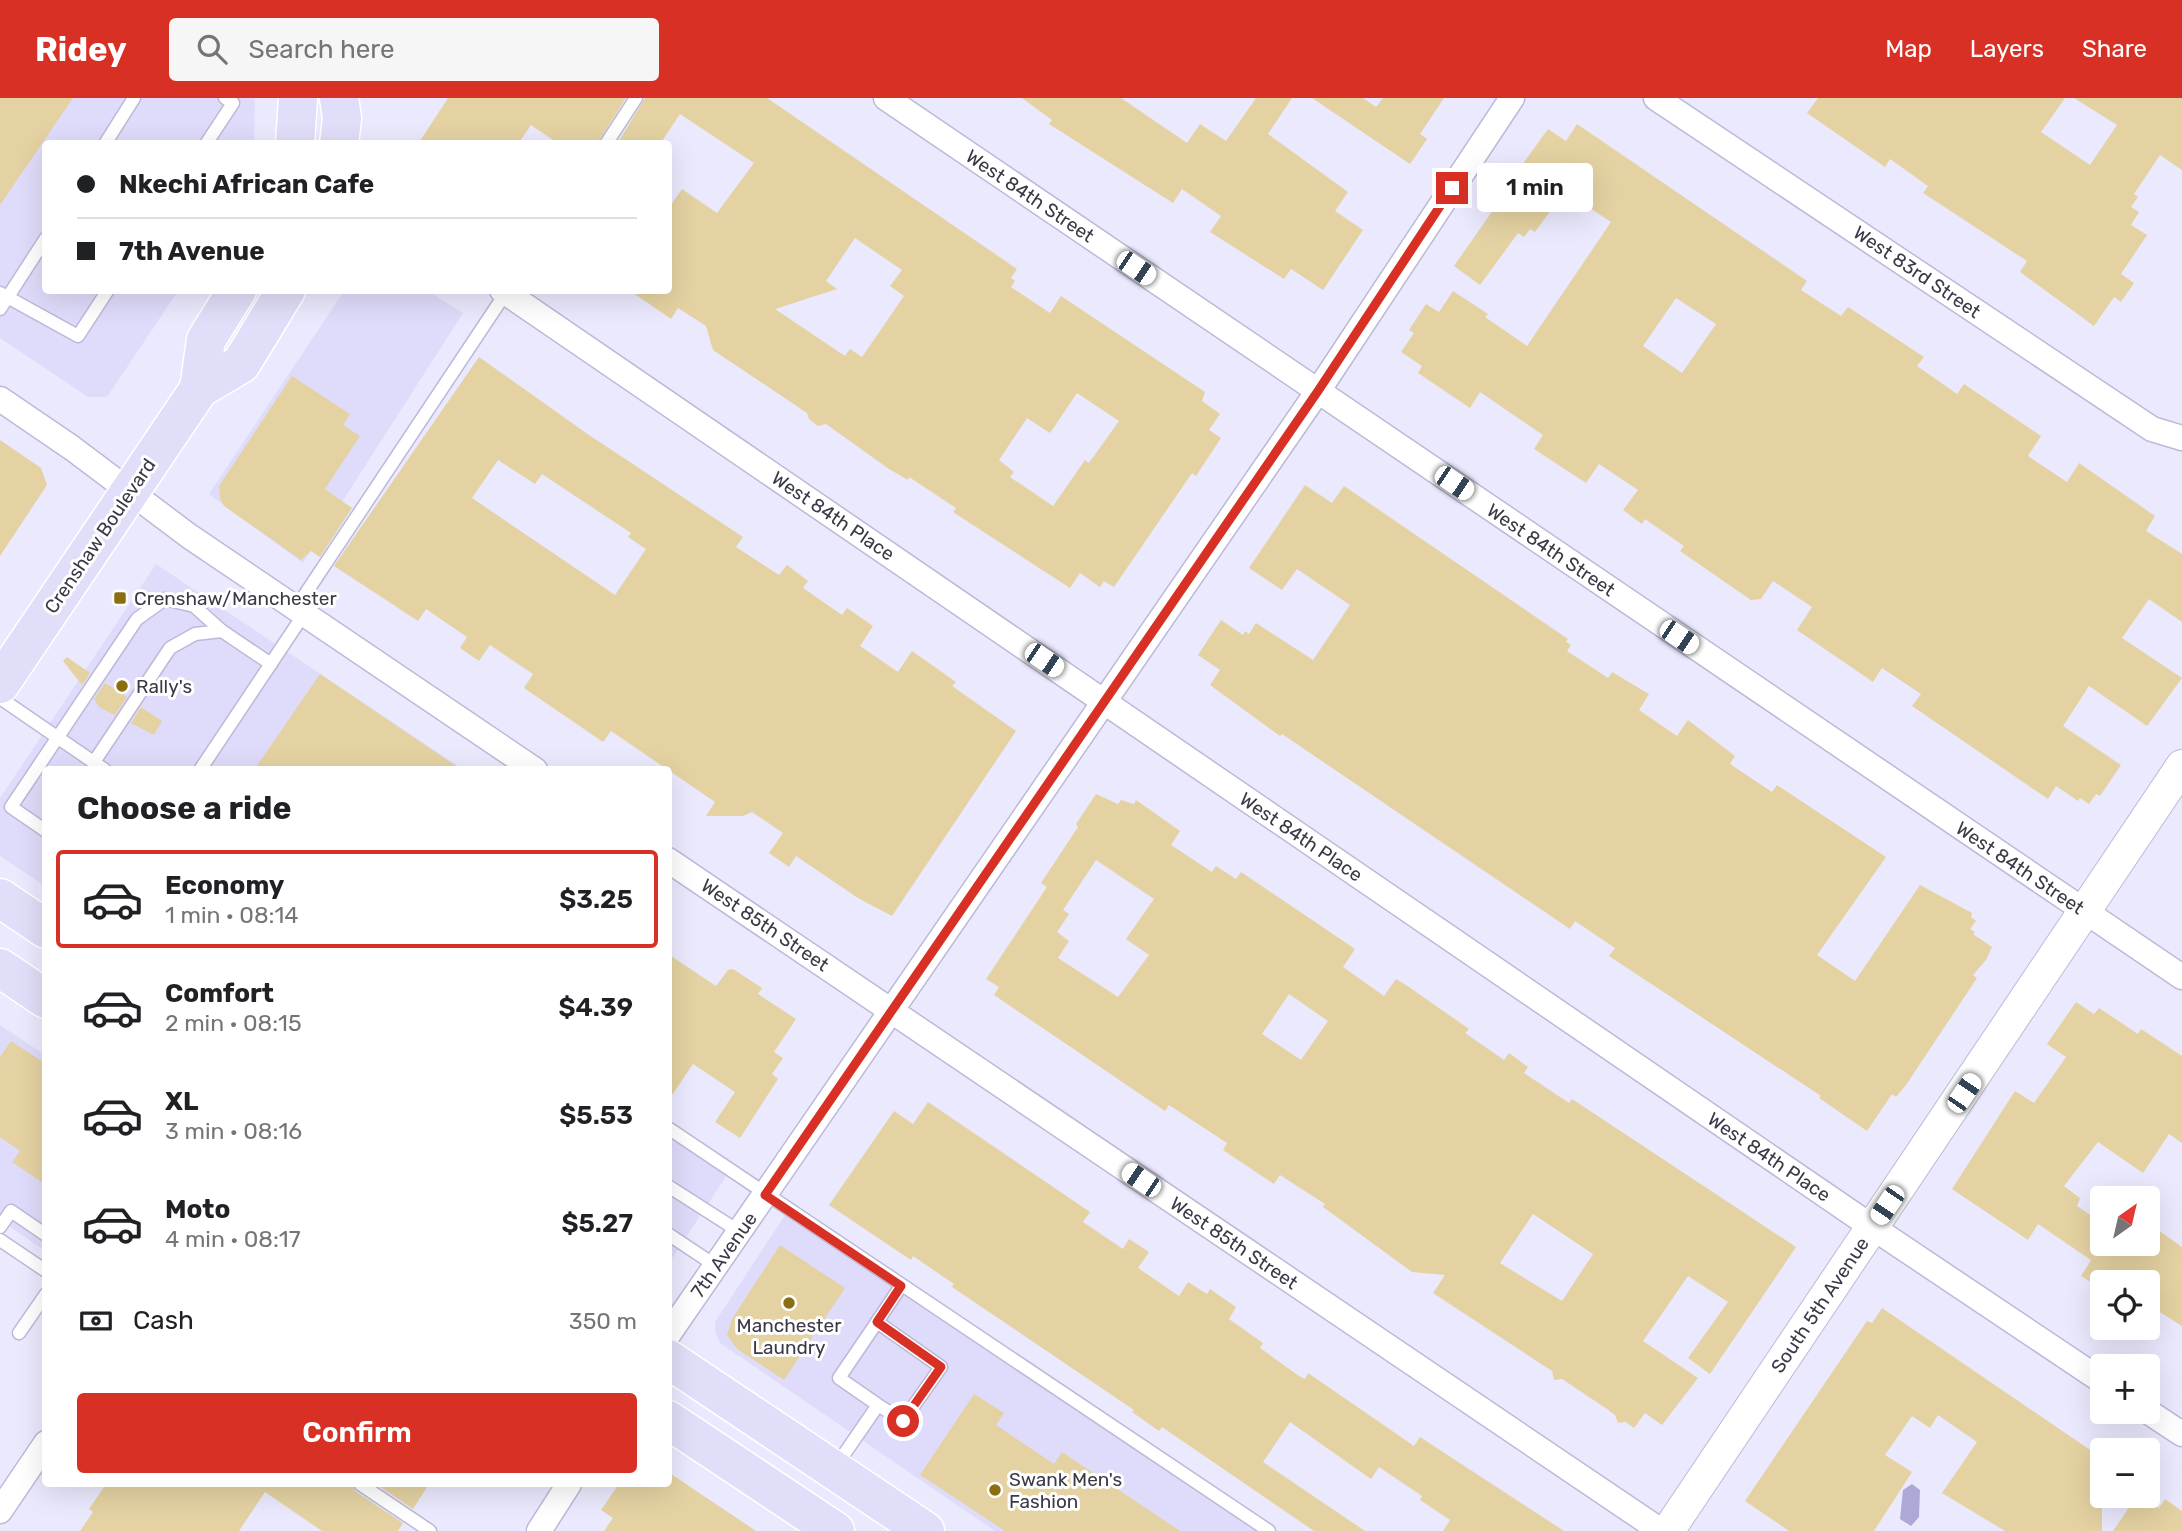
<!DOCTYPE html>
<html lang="en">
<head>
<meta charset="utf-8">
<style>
  :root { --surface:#fff; --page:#f6f6f6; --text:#202124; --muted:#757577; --line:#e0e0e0; --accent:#d93025 }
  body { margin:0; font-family:Rubik,sans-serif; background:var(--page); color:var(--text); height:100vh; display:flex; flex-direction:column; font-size:26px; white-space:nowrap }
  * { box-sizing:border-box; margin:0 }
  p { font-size:23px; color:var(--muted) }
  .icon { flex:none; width:38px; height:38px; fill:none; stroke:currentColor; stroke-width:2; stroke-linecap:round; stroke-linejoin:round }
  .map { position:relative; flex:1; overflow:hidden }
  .sheet { position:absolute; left:42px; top:668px; width:630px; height:721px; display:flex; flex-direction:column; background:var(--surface); border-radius:7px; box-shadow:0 7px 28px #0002 }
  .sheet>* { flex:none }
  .hud { position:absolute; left:42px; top:42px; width:630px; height:154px; border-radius:7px; box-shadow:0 7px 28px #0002; display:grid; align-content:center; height:154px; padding:0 35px; background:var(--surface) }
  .needle { width:46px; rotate:34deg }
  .fabs { position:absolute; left:2090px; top:1088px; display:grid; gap:14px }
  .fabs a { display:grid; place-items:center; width:70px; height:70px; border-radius:7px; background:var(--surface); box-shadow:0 7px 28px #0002; font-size:35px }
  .end { position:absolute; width:32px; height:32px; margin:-16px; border:9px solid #d93025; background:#fff; box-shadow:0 0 0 4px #fff }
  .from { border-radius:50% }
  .bubble { position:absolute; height:49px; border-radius:7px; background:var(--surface); box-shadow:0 7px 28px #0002; font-size:23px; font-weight:600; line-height:49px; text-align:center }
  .car { position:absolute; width:21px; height:42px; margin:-21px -10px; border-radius:9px; box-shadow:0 0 5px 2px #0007; background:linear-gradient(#fff 24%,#345 0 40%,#fff 0 76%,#345 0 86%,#fff 0) }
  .hud b { display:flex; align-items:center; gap:24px; height:66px; font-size:26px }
  .hud b+b { border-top:2px solid var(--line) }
  .hud i { width:18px; height:18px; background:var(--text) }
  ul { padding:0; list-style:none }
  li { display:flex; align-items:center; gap:21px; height:98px; margin:0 14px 10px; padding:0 21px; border:4px solid transparent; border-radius:7px }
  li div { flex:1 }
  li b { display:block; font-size:26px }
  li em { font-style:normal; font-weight:600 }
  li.active { border-color:var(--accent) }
  li>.icon { width:63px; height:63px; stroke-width:1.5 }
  h2 { padding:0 35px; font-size:32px; line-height:84px }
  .pay { display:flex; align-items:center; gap:18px; height:77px; padding:0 35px; font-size:26px }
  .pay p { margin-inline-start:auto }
  .button { display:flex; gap:14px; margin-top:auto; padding:14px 35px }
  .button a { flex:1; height:80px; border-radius:7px; background:var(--accent); color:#fff; font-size:28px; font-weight:600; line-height:80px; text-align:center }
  header { display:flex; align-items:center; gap:42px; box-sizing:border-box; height:98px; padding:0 35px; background:var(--accent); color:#fff }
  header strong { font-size:33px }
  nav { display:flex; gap:38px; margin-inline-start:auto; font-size:24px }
  .search { width:490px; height:63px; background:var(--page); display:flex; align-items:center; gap:18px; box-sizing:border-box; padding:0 24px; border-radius:7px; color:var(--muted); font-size:26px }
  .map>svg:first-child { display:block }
  .built { fill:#dfdcfb }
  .water { fill:#ada8d6 }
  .building { fill:#e4d2a2; fill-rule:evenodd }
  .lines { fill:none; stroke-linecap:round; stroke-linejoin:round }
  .service-casing { stroke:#bcb9d8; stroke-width:15 }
  .minor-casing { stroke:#bcb9d8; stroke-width:27 }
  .tertiary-casing { stroke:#bcb9d8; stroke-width:34 }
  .primary-casing { stroke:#fff; stroke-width:41 }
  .service { stroke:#fff; stroke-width:12 }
  .minor { stroke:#fff; stroke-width:24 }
  .tertiary { stroke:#fff; stroke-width:32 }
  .primary { stroke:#e0def8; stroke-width:38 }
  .route { stroke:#d93025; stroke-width:9 }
  .poi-dot { fill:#8b6e0f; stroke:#fff; stroke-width:2.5 }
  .labels { text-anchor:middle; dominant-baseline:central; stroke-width:6; stroke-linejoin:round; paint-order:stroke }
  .street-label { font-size:19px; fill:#3b3946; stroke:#fff }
  .poi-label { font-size:19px; fill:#3b3946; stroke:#fff; text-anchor:start }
</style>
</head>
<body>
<header>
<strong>Ridey</strong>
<div class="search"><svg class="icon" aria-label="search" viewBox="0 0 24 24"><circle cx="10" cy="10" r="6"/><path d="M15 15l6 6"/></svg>Search here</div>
<nav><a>Map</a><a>Layers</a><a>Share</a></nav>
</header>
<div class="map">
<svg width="2182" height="1433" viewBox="0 0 2182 1433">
  <rect width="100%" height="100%" fill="#ebe9fd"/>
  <g class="built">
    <polygon points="0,0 254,0 255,3 254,45 46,46 46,192 178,193 107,299 88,299 0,240"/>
    <polygon points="344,193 428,193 463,215 303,465 209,396"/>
    <polygon points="156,466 464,672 46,672 45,788 0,758 0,700"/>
    <polygon points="0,927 45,957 45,1153 0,1122"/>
    <polygon points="669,1038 727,1077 669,1165"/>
    <polygon points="785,1117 1258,1433 995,1433 720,1245 715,1234 715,1224"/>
  </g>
  <polygon class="water" points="1912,1386 1920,1392 1919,1419 1911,1428 1900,1421 1903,1392"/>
  <g class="building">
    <polygon points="0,0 73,0 0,107"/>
    <polygon points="448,0 626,0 597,46 559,46 531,27 518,46 418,46"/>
    <path d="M 645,0 L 767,0 L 1017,171 L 1011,180 L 1015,183 L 1011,189 L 1050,215 L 1061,198 L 1205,294 L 1202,303 L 1220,316 L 1209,332 L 1221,340 L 1196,378 L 1192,375 L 1114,489 L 1104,483 L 1100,489 L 1080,475 L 1070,490 L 953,414 L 956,410 L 909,379 L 908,382 L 889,371 L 826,326 L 818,328 L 809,321 L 807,315 L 713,252 L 706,228 L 678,210 L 671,221 L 629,192 L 668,192 L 668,111 L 682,91 L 717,115 L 754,65 L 680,16 L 660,46 L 617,46 ZM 855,140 L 902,172 L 890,188 L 904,198 L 862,259 L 850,251 L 845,258 L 775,211 L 837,191 L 826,183 ZM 1077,295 L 1119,323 L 1089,365 L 1085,362 L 1053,408 L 1010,379 L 1014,374 L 999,362 L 1027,320 L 1050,335 Z"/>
    <polygon points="1022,0 1121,0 1187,45 1200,26 1226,43 1256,0 1292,0 1268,36 1348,94 1335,113 1363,132 1323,192 1291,171 1284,181 1210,134 1221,118 1182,91 1173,105 1049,26 1052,22"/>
    <polygon points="1312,0 1363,0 1376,9 1383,0 1444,0 1420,36 1427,41 1410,66"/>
    <polygon points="1818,0 2065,0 2041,34 2090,67 2117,27 2074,0 2182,0 2182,72 2160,57 2134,96 2138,99 2131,109 2139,114 2131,127 2147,137 2121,176 2134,185 2121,204 2114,199 2094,228 2020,174 2027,163 1923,95 1928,88 1890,61 1885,69 1807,15"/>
    <path d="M 1577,26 L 1807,183 L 1801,192 L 1841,218 L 1848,209 L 1924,259 L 1917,268 L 1957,296 L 1964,286 L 2041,338 L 2028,358 L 2067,384 L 2079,365 L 2155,418 L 2146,433 L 2182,456 L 2182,524 L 2149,501 L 2122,540 L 2182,580 L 2147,628 L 2089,588 L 2063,628 L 2121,667 L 2100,698 L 2096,696 L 2089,706 L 2080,700 L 2078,703 L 2056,688 L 2048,701 L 1912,608 L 1921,596 L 1882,570 L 1873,584 L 1797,532 L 1812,509 L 1773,483 L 1761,501 L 1751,502 L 1680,453 L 1684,448 L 1645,421 L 1642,426 L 1623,412 L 1638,392 L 1599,366 L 1586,385 L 1534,351 L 1543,337 L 1480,294 L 1470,310 L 1418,275 L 1422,268 L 1401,254 L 1414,235 L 1409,232 L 1426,206 L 1439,214 L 1453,193 L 1488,216 L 1485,219 L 1527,248 L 1611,124 L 1570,97 L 1567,101 L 1562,97 L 1535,134 L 1530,131 L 1524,139 L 1518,135 L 1480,187 L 1454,168 L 1505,95 L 1508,86 L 1501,73 L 1517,74 L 1548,31 L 1566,43 ZM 1676,200 L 1716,226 L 1682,275 L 1643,248 Z"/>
    <path d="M 479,259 L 586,335 L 743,439 L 736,449 L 779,477 L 787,467 L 808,483 L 803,490 L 842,517 L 847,510 L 873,528 L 860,548 L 898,574 L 912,553 L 956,584 L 952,588 L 1016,633 L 892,818 L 858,800 L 796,758 L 789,769 L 769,755 L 783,735 L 752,714 L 743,718 L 706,718 L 715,704 L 611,633 L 603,644 L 524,590 L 533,576 L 490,547 L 479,563 L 460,550 L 467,539 L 426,511 L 418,523 L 334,468 ZM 498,362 L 535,386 L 542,376 L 631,435 L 628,439 L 646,451 L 615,497 L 472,400 Z"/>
    <polygon points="292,278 350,316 343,327 360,338 325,391 352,410 320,459 311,453 301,462 224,408 220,400 219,388"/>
    <polygon points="0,342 41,370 47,387 0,458"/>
    <polygon points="1305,387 1332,405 1344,388 1568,541 1566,544 1571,547 1567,553 1608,580 1612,574 1649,596 1639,612 1677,638 1688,622 1735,658 1730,666 1772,694 1777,687 1886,759 1817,857 1855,883 1920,787 1972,815 1971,819 1976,823 1970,831 1975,834 1973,836 1992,849 1986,862 1973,877 1977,880 1906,987 1896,999 1892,996 1867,1033 1819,1000 1821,998 1609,858 1615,850 1575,823 1570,831 1282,636 1280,638 1210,587 1220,572 1198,557 1221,522 1243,537 1245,533 1249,536 1256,525 1313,562 1350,507 1297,471 1282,492 1249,470"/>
    <polygon points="67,559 90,575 82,587 63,563"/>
    <polygon points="320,576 462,672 254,672"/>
    <polygon points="105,585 127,599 115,617 100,610 94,601"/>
    <polygon points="141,609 162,623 154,637 131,625"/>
    <path d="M 1096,696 L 1118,706 L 1121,702 L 1134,706 L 1136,702 L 1180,733 L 1171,747 L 1212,774 L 1216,768 L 1236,781 L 1241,774 L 1355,851 L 1343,869 L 1384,898 L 1396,881 L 1406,887 L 1469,931 L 1465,935 L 1504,962 L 1509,955 L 1528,969 L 1524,975 L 1569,1005 L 1572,1001 L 1796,1149 L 1710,1276 L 1688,1260 L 1728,1204 L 1688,1178 L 1643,1243 L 1698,1280 L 1662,1327 L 1645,1315 L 1634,1330 L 1626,1324 L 1618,1325 L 1615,1317 L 1607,1311 L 1562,1281 L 1554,1282 L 1552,1273 L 1433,1195 L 1445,1177 L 1412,1174 L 1323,1109 L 1325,1106 L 1280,1077 L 1274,1086 L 1223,1052 L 1227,1045 L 1169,1007 L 1165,1013 L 994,897 L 999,889 L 986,881 L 1047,789 L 1041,785 L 1078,729 L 1076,726 ZM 1096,762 L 1154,801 L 1126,841 L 1149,857 L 1118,899 L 1058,860 L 1069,843 L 1057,834 L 1069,816 L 1063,812 ZM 1289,896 L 1328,923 L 1301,962 L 1262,936 ZM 1533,1116 L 1593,1156 L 1562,1203 L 1500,1165 Z"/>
    <polygon points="668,856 716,888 728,872 733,871 762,890 758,896 796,921 774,954 783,960 772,976 778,981 740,1040 715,1024 735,994 693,966 668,1003"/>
    <polygon points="2076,904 2094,916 2099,910 2138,936 2141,931 2182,958 2182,1045 2169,1036 2143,1075 2098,1044 2064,1088 2080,1100 2077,1108 2102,1125 2102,1146 2148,1146 2158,1132 2182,1149 2182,1228 2147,1206 2147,1185 2102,1185 2102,1191 2081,1178 2091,1162 2038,1126 2028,1142 1952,1091 2015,993 2034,1005 2066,959 2047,946"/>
    <polygon points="11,943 46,966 46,1087 12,1064 20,1053 0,1039 0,959"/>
    <polygon points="928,1004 1090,1114 1083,1124 1123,1151 1129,1141 1149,1154 1138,1170 1179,1198 1188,1184 1207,1196 1210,1191 1236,1209 1229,1221 1263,1245 1260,1250 1299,1278 1305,1281 1308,1275 1414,1348 1420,1339 1564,1433 1443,1433 1450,1422 1420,1402 1422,1398 1379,1369 1371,1381 1290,1324 1263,1364 1365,1433 1314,1433 1162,1329 1159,1333 1132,1314 1134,1312 952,1189 954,1186 913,1158 911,1162 829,1107 894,1013 913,1026"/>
    <polygon points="780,1147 845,1190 784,1282 737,1251 727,1237 732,1221"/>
    <polygon points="1882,1210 2102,1360 2102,1433 2005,1433 1942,1395 1977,1344 1938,1317 1930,1330 1912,1318 1885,1357 1912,1374 1874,1433 1789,1433 1745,1403 1867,1223 1872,1225"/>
    <polygon points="974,1296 1004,1315 996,1327 1054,1366 1062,1354 1180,1433 1005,1433 949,1396 920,1377"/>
    <polygon points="668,1374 756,1433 604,1433 613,1420 601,1412 619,1386 668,1386"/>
    <polygon points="106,1386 351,1386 355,1393 403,1425 398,1433 322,1433 265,1394 239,1433 80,1433 93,1414 89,1411"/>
    <polygon points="376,1386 429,1386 413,1411"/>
    <polygon points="2136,1399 2143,1404 2146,1401 2159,1410 2165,1401 2182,1413 2182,1433 2113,1433"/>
  </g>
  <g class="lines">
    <defs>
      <g id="service">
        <polyline points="105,46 134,0"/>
        <polyline points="206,46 233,5 225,0"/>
        <polyline points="606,46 636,0"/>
        <polyline points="0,195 78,238 108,192"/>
        <polyline points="0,211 46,140"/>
        <polyline points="296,510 507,193"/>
        <polyline points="0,600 105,672"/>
        <polyline points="94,664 170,550 195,536 222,533"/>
        <polyline points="200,672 304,516"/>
        <polyline points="46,733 11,709 137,521 165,501 194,508 222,533 271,566"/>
        <polyline points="668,1030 1269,1433"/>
        <polyline points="668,1088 740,1134"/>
        <polyline points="0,1129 11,1113 46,1137"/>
        <polyline points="668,1136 716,1168"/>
        <polyline points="0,1142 46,1173"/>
        <polyline points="877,1224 901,1188"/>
        <polyline points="19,1235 46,1196"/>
        <polyline points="836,1368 878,1307 903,1323 941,1269 877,1224 839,1280 878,1307"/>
        <polyline points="360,1386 430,1433"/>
      </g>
      <g id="minor">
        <polyline points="886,0 2182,879"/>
        <polyline points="1656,0 2152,331 2182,340"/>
        <polyline points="502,192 1872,1129 2102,1283"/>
        <polyline points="0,301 72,350 189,438 535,672"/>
        <polyline points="668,762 1661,1433"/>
        <polyline points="668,1237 1318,293 1512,0"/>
        <polyline points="2147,1313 2182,1336"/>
        <polyline points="0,1413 46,1345"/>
        <polyline points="539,1433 569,1386"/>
      </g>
      <polyline id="tertiary" points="1668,1433 2182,668"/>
      <g id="primary">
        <polyline points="295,46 298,0"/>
        <polyline points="339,46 342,20 339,0"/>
        <polyline points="199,291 241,266 286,192"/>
        <polyline points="0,586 199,291 206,242 237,192"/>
        <polyline points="0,800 46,831"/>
        <polyline points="0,870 46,901"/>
        <polyline points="668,1261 925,1433"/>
        <polyline points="668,1322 835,1433"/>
      </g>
    </defs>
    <use href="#service" class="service-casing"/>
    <use href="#minor" class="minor-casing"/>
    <use href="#tertiary" class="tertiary-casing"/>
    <use href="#primary" class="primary-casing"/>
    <use href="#service" class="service"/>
    <use href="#minor" class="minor"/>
    <use href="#tertiary" class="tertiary"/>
    <use href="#primary" class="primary"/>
  </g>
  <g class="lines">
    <polyline class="route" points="903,1323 941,1269 877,1224 901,1188 765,1097 1318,293 1452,90"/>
  </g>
  <g class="poi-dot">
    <rect x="113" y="493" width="14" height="14" rx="3.5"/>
    <circle cx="122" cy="588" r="7"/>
    <circle cx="789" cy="1205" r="7"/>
    <circle cx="995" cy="1392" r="7"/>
  </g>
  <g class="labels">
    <g class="street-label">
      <text transform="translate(1030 98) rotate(34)">West 84th Street</text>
      <text transform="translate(1917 174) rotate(34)">West 83rd Street</text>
      <text transform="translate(833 418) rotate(34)">West 84th Place</text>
      <text transform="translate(100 438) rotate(-56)">Crenshaw Boulevard</text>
      <text transform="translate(1551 452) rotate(34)">West 84th Street</text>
      <text transform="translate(1301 739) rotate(34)">West 84th Place</text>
      <text transform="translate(2020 770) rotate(34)">West 84th Street</text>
      <text transform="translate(765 827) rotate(34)">West 85th Street</text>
      <text transform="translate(1769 1059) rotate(34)">West 84th Place</text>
      <text transform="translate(1234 1145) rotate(34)">West 85th Street</text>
      <text transform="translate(724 1157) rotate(-55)">7th Avenue</text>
      <text transform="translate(1820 1207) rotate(-56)">South 5th Avenue</text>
    </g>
    <g class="poi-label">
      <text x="134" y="500">Crenshaw/Manchester</text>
      <text x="136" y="588">Rally's</text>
      <text x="789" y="1227" text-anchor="middle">Manchester<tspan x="789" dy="22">Laundry</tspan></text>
      <text x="1009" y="1381">Swank Men's<tspan x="1009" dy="22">Fashion</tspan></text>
    </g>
  </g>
</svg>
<div class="fabs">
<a><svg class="needle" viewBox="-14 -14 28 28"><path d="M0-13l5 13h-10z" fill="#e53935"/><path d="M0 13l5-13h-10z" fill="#757577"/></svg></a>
<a><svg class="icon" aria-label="locate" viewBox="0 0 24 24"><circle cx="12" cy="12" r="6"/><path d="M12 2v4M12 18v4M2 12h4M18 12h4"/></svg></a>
<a>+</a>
<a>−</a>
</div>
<i class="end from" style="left:903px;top:1323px"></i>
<i class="end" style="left:1452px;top:90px"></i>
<div class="bubble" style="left:1477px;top:65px;width:116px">1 min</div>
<i class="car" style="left:1136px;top:170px;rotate:124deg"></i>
<i class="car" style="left:1454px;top:385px;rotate:124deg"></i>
<i class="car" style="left:1679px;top:539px;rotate:124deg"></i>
<i class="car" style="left:1044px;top:562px;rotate:124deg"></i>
<i class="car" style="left:1964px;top:995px;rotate:34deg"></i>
<i class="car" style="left:1141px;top:1082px;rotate:304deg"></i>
<i class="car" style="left:1887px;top:1107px;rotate:214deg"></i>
<div class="hud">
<b><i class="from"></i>Nkechi African Cafe</b>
<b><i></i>7th Avenue</b>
</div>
<section class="sheet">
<h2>Choose a ride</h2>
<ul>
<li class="active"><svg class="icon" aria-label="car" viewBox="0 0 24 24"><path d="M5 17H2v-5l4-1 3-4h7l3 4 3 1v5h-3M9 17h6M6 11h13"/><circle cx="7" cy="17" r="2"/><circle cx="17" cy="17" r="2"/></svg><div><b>Economy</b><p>1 min · 08:14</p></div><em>$3.25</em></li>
<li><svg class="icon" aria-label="car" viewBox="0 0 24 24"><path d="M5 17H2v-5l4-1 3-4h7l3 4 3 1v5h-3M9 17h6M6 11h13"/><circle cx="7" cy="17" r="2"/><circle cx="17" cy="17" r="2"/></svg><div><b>Comfort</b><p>2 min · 08:15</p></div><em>$4.39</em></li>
<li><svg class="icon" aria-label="car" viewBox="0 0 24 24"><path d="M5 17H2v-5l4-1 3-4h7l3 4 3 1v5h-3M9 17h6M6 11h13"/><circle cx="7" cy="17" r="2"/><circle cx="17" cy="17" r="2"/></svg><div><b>XL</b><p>3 min · 08:16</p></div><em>$5.53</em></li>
<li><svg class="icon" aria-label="car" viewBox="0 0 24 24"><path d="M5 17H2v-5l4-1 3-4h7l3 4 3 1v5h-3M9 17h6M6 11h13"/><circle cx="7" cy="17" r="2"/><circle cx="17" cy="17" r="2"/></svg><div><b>Moto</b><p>4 min · 08:17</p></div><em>$5.27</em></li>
</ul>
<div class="pay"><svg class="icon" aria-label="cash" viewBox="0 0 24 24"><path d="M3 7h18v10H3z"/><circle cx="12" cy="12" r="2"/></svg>Cash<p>350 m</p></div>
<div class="button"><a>Confirm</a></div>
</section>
</div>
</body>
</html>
